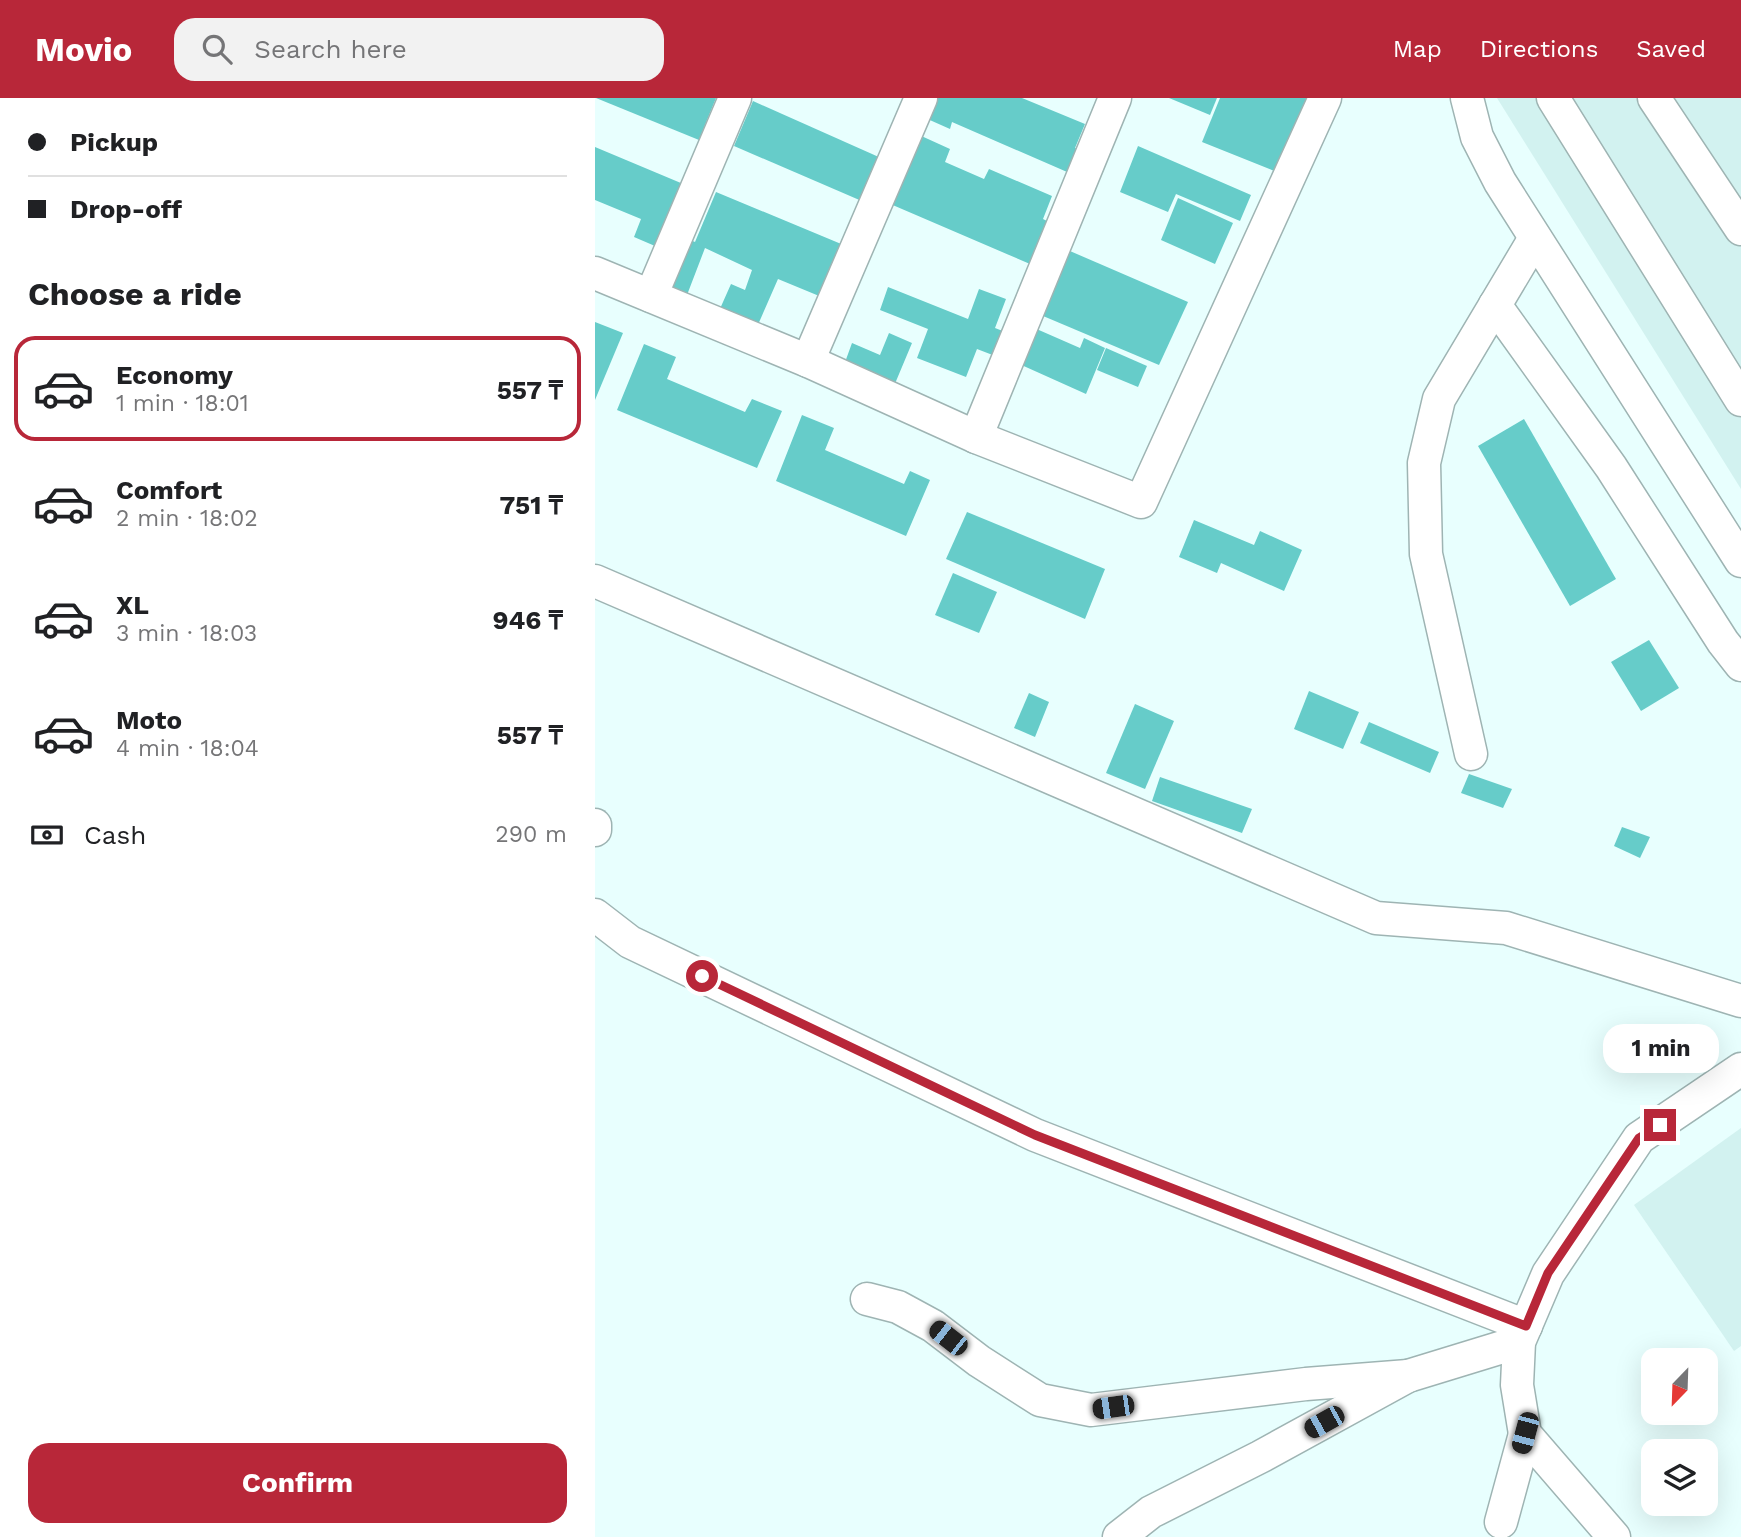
<!DOCTYPE html>
<html lang="en">
<head>
<meta charset="utf-8">
<style>
  :root { --surface:#fff; --page:#f2f2f2; --text:#202124; --muted:#757577; --line:#e0e0e0; --accent:#b82739 }
  body { margin:0; font-family:"Work Sans",sans-serif; background:var(--page); color:var(--text); height:100vh; display:flex; flex-direction:column; font-size:26px; white-space:nowrap }
  * { box-sizing:border-box; margin:0 }
  p { font-size:23px; color:var(--muted) }
  .icon { flex:none; width:38px; height:38px; fill:none; stroke:currentColor; stroke-width:2; stroke-linecap:round; stroke-linejoin:round }
  .map { position:relative; flex:1; overflow:hidden }
  .panel { display:flex; flex-direction:column; background:var(--surface); width:595px }
  .panel>* { flex:none }
  .guide { display:grid; align-content:center; height:154px; padding:0 28px; background:var(--surface) }
  .needle { width:46px; rotate:203deg }
  .buttons { position:absolute; left:1046px; top:1250px; display:grid; gap:14px }
  .buttons a { display:grid; place-items:center; width:77px; height:77px; border-radius:14px; background:var(--surface); box-shadow:0 7px 28px #0002; font-size:35px }
  .end { position:absolute; width:32px; height:32px; margin:-16px; border:9px solid #b82739; background:#fff; box-shadow:0 0 0 4px #fff }
  .from { border-radius:50% }
  .bubble { position:absolute; height:49px; border-radius:21px; background:var(--surface); box-shadow:0 7px 28px #0002; font-size:23px; font-weight:700; line-height:49px; text-align:center }
  .car { position:absolute; width:21px; height:42px; margin:-21px -10px; border-radius:9px; box-shadow:0 0 5px 2px #0007; background:linear-gradient(#222 24%,#8ab4d8 0 40%,#222 0 76%,#8ab4d8 0 86%,#222 0) }
  .guide b { display:flex; align-items:center; gap:24px; height:66px; font-size:26px }
  .guide b+b { border-top:2px solid var(--line) }
  .guide i { width:18px; height:18px; background:var(--text) }
  ul { padding:0; list-style:none }
  li { display:flex; align-items:center; gap:21px; height:105px; margin:0 14px 10px; padding:0 14px; border:4px solid transparent; border-radius:21px }
  li div { flex:1 }
  li b { display:block; font-size:26px }
  li em { font-style:normal; font-weight:700 }
  li.selected { border-color:var(--accent) }
  li>.icon { width:63px; height:63px; stroke-width:1.5 }
  h2 { padding:0 28px; font-size:32px; line-height:84px }
  .pay { display:flex; align-items:center; gap:18px; height:77px; padding:0 28px; font-size:26px }
  .pay p { margin-inline-start:auto }
  .action { display:flex; gap:14px; margin-top:auto; padding:14px 28px }
  .action a { flex:1; height:80px; border-radius:21px; background:var(--accent); color:#fff; font-size:28px; font-weight:700; line-height:80px; text-align:center }
  header { display:flex; align-items:center; gap:42px; box-sizing:border-box; height:98px; padding:0 35px; background:var(--accent); color:#fff }
  header strong { font-size:33px }
  nav { display:flex; gap:38px; margin-inline-start:auto; font-size:24px }
  .search { width:490px; height:63px; background:var(--page); display:flex; align-items:center; gap:18px; box-sizing:border-box; padding:0 24px; border-radius:21px; color:var(--muted); font-size:26px }
  main { display:flex; flex:1; min-height:0 }
  .map>svg:first-child { display:block }
  .built { fill:#d2f2f0 }
  .building { fill:#66ccc9 }
  .lines { fill:none; stroke-linecap:round; stroke-linejoin:round }
  .minor-casing { stroke:#9eb4b3; stroke-width:35 }
  .minor { stroke:#fff; stroke-width:32 }
  .route { stroke:#b82739; stroke-width:9 }
</style>
</head>
<body>
<header>
<strong>Movio</strong>
<div class="search"><svg class="icon" aria-label="search" viewBox="0 0 24 24"><circle cx="10" cy="10" r="6"/><path d="M15 15l6 6"/></svg>Search here</div>
<nav><a>Map</a><a>Directions</a><a>Saved</a></nav>
</header>
<main>
<section class="panel">
<div class="guide">
<b><i class="from"></i>Pickup</b>
<b><i></i>Drop-off</b>
</div>
<h2>Choose a ride</h2>
<ul>
<li class="selected"><svg class="icon" aria-label="car" viewBox="0 0 24 24"><path d="M5 17H2v-5l4-1 3-4h7l3 4 3 1v5h-3M9 17h6M6 11h13"/><circle cx="7" cy="17" r="2"/><circle cx="17" cy="17" r="2"/></svg><div><b>Economy</b><p>1 min · 18:01</p></div><em>557 ₸</em></li>
<li><svg class="icon" aria-label="car" viewBox="0 0 24 24"><path d="M5 17H2v-5l4-1 3-4h7l3 4 3 1v5h-3M9 17h6M6 11h13"/><circle cx="7" cy="17" r="2"/><circle cx="17" cy="17" r="2"/></svg><div><b>Comfort</b><p>2 min · 18:02</p></div><em>751 ₸</em></li>
<li><svg class="icon" aria-label="car" viewBox="0 0 24 24"><path d="M5 17H2v-5l4-1 3-4h7l3 4 3 1v5h-3M9 17h6M6 11h13"/><circle cx="7" cy="17" r="2"/><circle cx="17" cy="17" r="2"/></svg><div><b>XL</b><p>3 min · 18:03</p></div><em>946 ₸</em></li>
<li><svg class="icon" aria-label="car" viewBox="0 0 24 24"><path d="M5 17H2v-5l4-1 3-4h7l3 4 3 1v5h-3M9 17h6M6 11h13"/><circle cx="7" cy="17" r="2"/><circle cx="17" cy="17" r="2"/></svg><div><b>Moto</b><p>4 min · 18:04</p></div><em>557 ₸</em></li>
</ul>
<div class="pay"><svg class="icon" aria-label="cash" viewBox="0 0 24 24"><path d="M3 7h18v10H3z"/><circle cx="12" cy="12" r="2"/></svg>Cash<p>290 m</p></div>
<div class="action"><a>Confirm</a></div>
</section>
<div class="map">
<svg width="1146" height="1439" viewBox="0 0 1146 1439">
  <rect width="100%" height="100%" fill="#e8fffe"/>
  <g class="built">
    <polygon points="902,0 1146,0 1146,391"/>
    <polygon points="1146,1030 1146,1248 1139,1253 1039,1107"/>
  </g>
  <g class="building">
    <polygon points="1,0 121,0 104,42"/>
    <polygon points="336,0 427,0 490,26 480,50 489,53 479,77 357,24 355,31 328,19"/>
    <polygon points="574,0 622,0 615,17"/>
    <polygon points="625,0 728,0 692,78 607,44"/>
    <polygon points="158,3 295,64 276,107 139,48"/>
    <polygon points="322,36 355,51 350,64 389,81 394,71 457,98 448,121 460,127 442,169 293,105"/>
    <polygon points="543,48 656,97 645,123 581,96 573,114 525,94"/>
    <polygon points="0,49 93,88 78,125 71,122 60,148 39,139 46,121 0,102"/>
    <polygon points="121,94 251,148 229,200 183,181 162,229 124,213 136,186 150,192 157,172 110,150 92,197 73,189 91,140 100,144"/>
    <polygon points="583,100 638,125 620,166 566,142"/>
    <polygon points="468,150 593,204 564,267 441,215"/>
    <polygon points="293,189 373,221 384,191 411,201 400,230 418,237 408,261 382,251 371,279 322,260 333,231 285,212"/>
    <polygon points="0,224 28,235 0,302"/>
    <polygon points="437,229 485,250 489,240 510,250 491,296 422,265"/>
    <polygon points="294,235 317,245 299,288 249,267 257,245 285,257"/>
    <polygon points="49,246 81,259 72,281 150,314 157,301 187,313 162,370 22,312"/>
    <polygon points="511,250 552,268 543,289 502,272"/>
    <polygon points="207,317 239,330 230,352 309,386 315,373 335,382 311,438 181,383"/>
    <polygon points="929,321 1021,481 975,508 883,348"/>
    <polygon points="372,414 510,471 490,521 351,461"/>
    <polygon points="599,422 659,447 665,433 707,452 689,493 626,465 622,475 584,459"/>
    <polygon points="358,475 402,494 384,535 340,517"/>
    <polygon points="1054,542 1084,590 1046,613 1016,564"/>
    <polygon points="714,593 764,614 748,651 699,631"/>
    <polygon points="434,595 454,604 440,639 419,630"/>
    <polygon points="540,606 579,623 550,691 511,675"/>
    <polygon points="774,624 844,654 835,675 765,645"/>
    <polygon points="874,676 917,691 908,710 866,695"/>
    <polygon points="565,679 657,711 647,735 557,703"/>
    <polygon points="1027,729 1055,739 1045,760 1019,748"/>
  </g>
  <g class="lines">
    <defs>
      <g id="minor">
        <polyline points="872,0 882,39 905,84 1146,463"/>
        <polyline points="958,0 1146,302"/>
        <polyline points="1059,0 1146,131"/>
        <polyline points="0,175 213,263 381,339 546,404 730,0"/>
        <polyline points="56,198 140,0"/>
        <polyline points="900,207 1016,369 1128,544 1146,567"/>
        <polyline points="213,263 326,0"/>
        <polyline points="381,339 520,0"/>
        <polyline points="0,483 781,820 911,830 1146,903"/>
        <polyline points="876,656 831,456 829,365 844,301 940,140"/>
        <polyline points="0,727 0,732"/>
        <polyline points="0,817 35,844 440,1037 931,1228"/>
        <polyline points="272,1201 303,1209 338,1228 384,1263 445,1302 496,1312 711,1286 813,1278"/>
        <polyline points="906,1424 930,1336"/>
        <polyline points="524,1439 556,1414 665,1359 813,1278 924,1244"/>
        <polyline points="1019,1439 930,1336 922,1287 924,1244 953,1176 1044,1040 1146,971"/>
      </g>
    </defs>
    <use href="#minor" class="minor-casing"/>
    <use href="#minor" class="minor"/>
  </g>
  <g class="lines">
    <polyline class="route" points="107,878 440,1037 931,1228 953,1175 1044,1040 1065,1027"/>
  </g>
</svg>
<div class="buttons">
<a><svg class="needle" viewBox="-14 -14 28 28"><path d="M0-13l5 13h-10z" fill="#e53935"/><path d="M0 13l5-13h-10z" fill="#757577"/></svg></a>
<a><svg class="icon" aria-label="layers" viewBox="0 0 24 24"><path d="M12 4l9 5-9 5-9-5zM3 14l9 5 9-5"/></svg></a>
</div>
<i class="end from" style="left:107px;top:878px"></i>
<i class="end" style="left:1065px;top:1027px"></i>
<div class="bubble" style="left:1008px;top:926px;width:116px">1 min</div>
<i class="car" style="left:353px;top:1240px;rotate:308deg"></i>
<i class="car" style="left:518px;top:1309px;rotate:262deg"></i>
<i class="car" style="left:729px;top:1324px;rotate:241deg"></i>
<i class="car" style="left:930px;top:1335px;rotate:195deg"></i>
</div>
</main>
</body>
</html>
